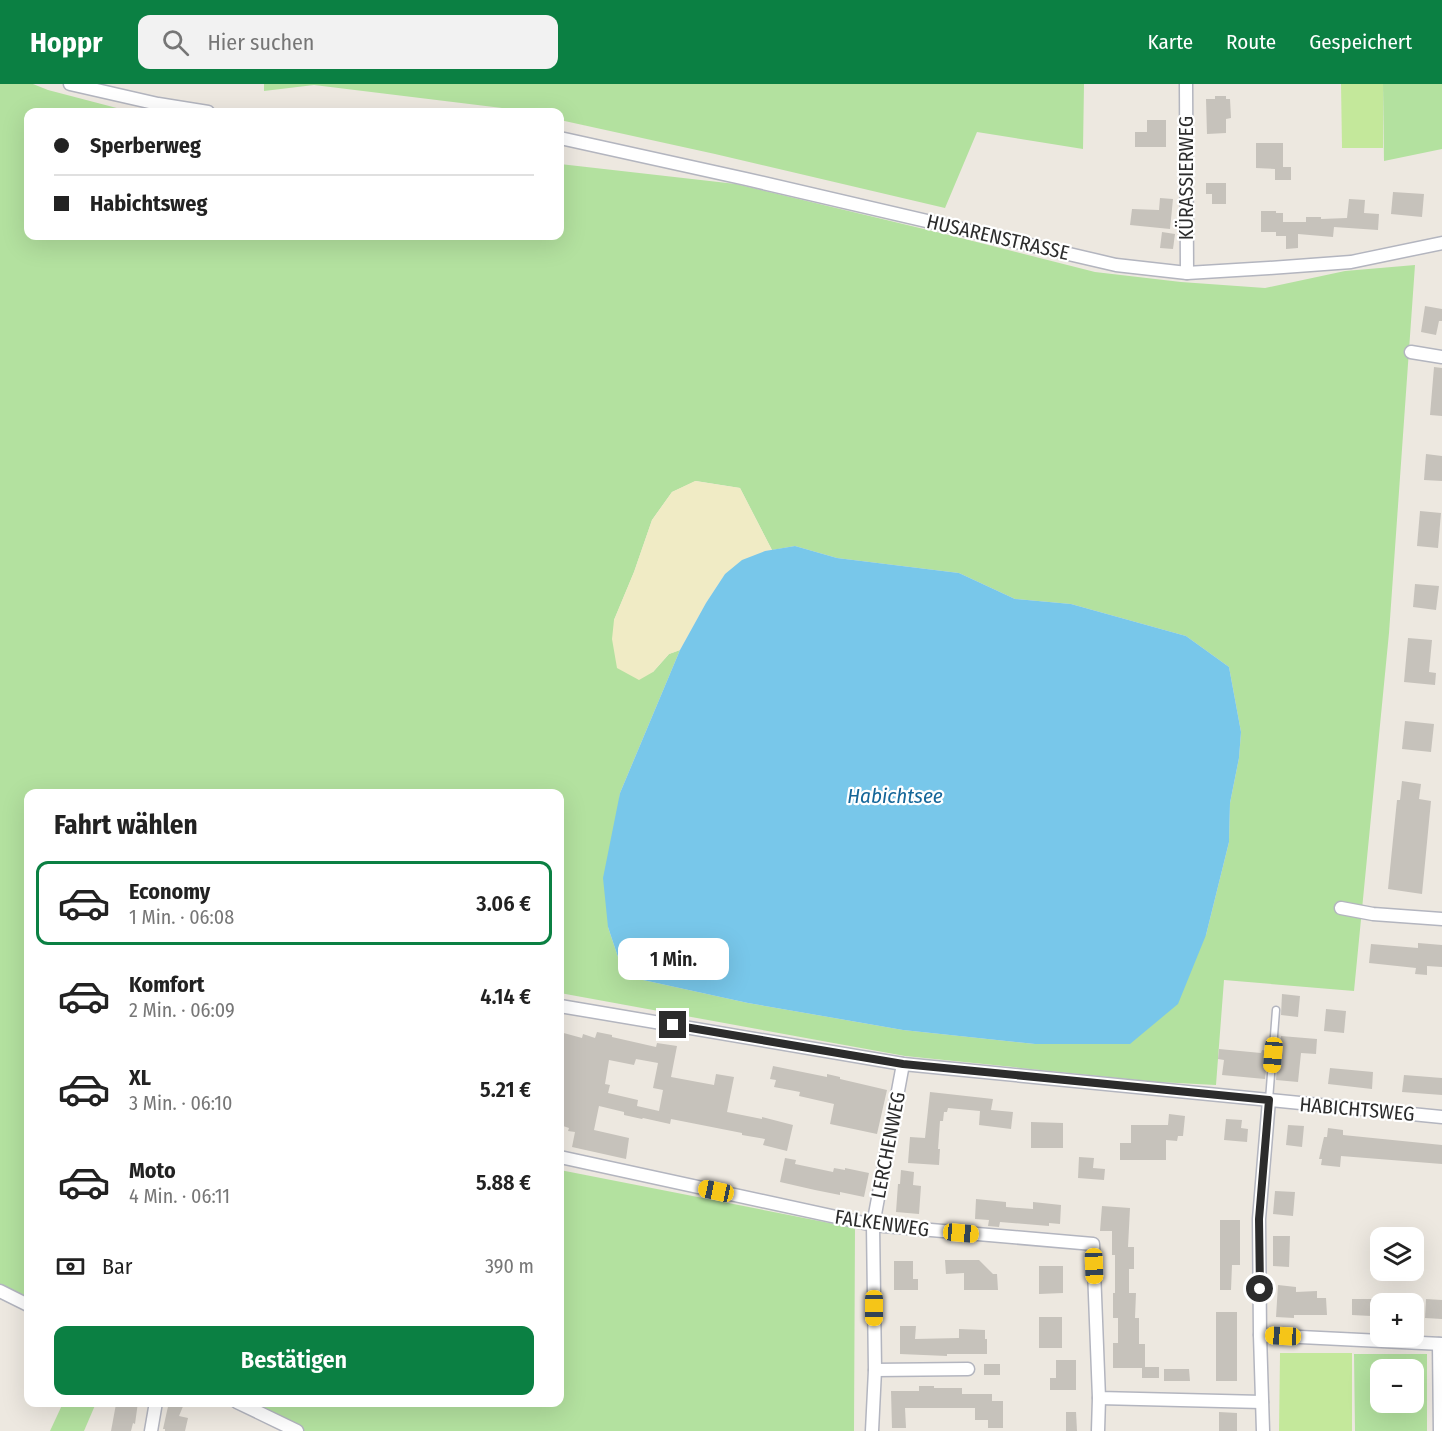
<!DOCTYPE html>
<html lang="de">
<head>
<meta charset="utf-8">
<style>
  :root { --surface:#fff; --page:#f2f2f2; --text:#222; --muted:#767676; --line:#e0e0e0; --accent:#0b8043 }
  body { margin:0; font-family:"Fira Sans Condensed",sans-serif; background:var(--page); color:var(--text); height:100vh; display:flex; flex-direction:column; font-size:22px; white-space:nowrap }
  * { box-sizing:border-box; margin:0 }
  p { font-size:20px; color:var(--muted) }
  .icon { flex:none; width:33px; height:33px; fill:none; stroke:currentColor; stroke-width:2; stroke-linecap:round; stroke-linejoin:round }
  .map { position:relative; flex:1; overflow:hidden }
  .side { position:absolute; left:24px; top:705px; width:540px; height:618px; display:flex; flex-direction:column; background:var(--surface); border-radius:12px; box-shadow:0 6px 24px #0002 }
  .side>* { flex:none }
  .banner { position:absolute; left:24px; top:24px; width:540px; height:132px; border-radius:12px; box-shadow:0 6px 24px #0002; display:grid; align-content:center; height:132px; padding:0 30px; background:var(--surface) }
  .controls { position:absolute; left:1370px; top:1143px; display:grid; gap:12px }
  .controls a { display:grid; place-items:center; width:54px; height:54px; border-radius:12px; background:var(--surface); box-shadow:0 6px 24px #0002; font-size:30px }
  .end { position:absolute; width:27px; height:27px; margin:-14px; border:8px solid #2c2c2c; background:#fff; box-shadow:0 0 0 3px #fff }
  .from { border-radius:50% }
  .bubble { position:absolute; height:42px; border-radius:12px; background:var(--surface); box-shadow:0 6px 24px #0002; font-size:20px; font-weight:600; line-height:42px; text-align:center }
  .car { position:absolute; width:18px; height:36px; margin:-18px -9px; border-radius:8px; box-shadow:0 0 4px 2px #0007; background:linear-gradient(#f5c518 24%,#345 0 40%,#f5c518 0 76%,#345 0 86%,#f5c518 0) }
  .banner b { display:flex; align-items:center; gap:21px; height:57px; font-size:22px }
  .banner b+b { border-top:2px solid var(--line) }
  .banner i { width:15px; height:15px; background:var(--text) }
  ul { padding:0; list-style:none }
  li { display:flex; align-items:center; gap:18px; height:84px; margin:0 12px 9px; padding:0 18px; border:3px solid transparent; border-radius:12px }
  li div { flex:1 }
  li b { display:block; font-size:22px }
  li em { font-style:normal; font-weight:600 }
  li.selected { border-color:var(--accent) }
  li>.icon { width:54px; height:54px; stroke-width:1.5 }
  h2 { padding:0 30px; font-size:27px; line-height:72px }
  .pay { display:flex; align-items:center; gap:15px; height:66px; padding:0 30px; font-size:22px }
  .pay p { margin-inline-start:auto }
  .button { display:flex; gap:12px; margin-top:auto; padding:12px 30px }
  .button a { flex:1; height:69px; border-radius:12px; background:var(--accent); color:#fff; font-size:24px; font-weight:600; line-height:69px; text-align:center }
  header { display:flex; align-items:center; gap:36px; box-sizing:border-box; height:84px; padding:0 30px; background:var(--accent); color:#fff }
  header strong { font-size:28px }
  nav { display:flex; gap:33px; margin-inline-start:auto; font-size:21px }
  .search { width:420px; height:54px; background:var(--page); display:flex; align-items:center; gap:15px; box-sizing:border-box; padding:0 21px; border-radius:12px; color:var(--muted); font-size:22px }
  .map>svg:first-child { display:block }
  .green { fill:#b3e19f; fill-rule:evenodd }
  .sand { fill:#f0ebc5 }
  .pitch { fill:#c4e89b }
  .water { fill:#78c7ea }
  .building { fill:#c6c2bb; fill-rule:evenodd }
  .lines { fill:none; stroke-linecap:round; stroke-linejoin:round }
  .service-casing { stroke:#b3b5bf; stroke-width:9 }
  .minor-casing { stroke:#b3b5bf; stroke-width:15 }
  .service { stroke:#fff; stroke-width:6 }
  .minor { stroke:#fff; stroke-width:12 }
  .route { stroke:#2c2c2c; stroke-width:8 }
  .labels { text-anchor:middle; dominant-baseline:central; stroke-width:4.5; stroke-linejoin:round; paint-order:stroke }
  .street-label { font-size:20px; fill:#2c2c2c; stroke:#fff }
  .water-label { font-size:21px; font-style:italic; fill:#146699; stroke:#fff }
</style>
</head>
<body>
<header>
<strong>Hoppr</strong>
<div class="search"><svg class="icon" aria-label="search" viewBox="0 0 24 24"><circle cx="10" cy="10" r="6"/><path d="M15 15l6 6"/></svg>Hier suchen</div>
<nav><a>Karte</a><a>Route</a><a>Gespeichert</a></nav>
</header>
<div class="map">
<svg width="1442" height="1347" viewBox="0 0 1442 1347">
  <rect width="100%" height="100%" fill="#ede8e0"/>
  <g class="green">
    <path d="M 0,0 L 33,0 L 48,6 L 132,28 L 28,28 L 28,152 L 560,152 L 560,80 L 736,100 L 949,151 L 1095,188 L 1181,198 L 1265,204 L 1345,187 L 1415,181 L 1389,549 L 1354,907 L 1224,896 L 1216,1001 L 1158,998 L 905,972 L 560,909 L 560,710 L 28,710 L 28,1221 L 0,1207 ZM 696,397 L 740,404 L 772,466 L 795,462 L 837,474 L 959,489 L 1015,515 L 1071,520 L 1186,552 L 1229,583 L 1241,648 L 1239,674 L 1230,719 L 1229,758 L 1206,851 L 1035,960 L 903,946 L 748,919 L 643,896 L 621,882 L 608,843 L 620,709 L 680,566 L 669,570 L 653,588 L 614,536 L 634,488 L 652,436 L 672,408 Z"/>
    <polygon points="264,0 1084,0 1083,65 977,48 945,124 715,70 560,36 560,28 523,28 502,24 314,1 264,7"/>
    <polygon points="1383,0 1442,0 1442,65 1384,77"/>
    <polygon points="560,1086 855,1144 854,1347 299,1347 237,1319 560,1318"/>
    <path d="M 1354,1270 L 1427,1270 L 1427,1347 L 1355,1347 ZM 1380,1286 L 1413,1286 L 1413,1318 L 1380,1318 Z"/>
    <polygon points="63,1319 96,1319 84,1347 50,1347"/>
  </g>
  <polygon class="sand" points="695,397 740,404 772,466 765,467 725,490 706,519 680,566 669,570 653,588 639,596 617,584 612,555 614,536 634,488 652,436 672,408"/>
  <g class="pitch">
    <polygon points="1341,0 1383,0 1383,64 1342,64"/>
    <polygon points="1280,1269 1352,1269 1352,1347 1279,1347"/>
  </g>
  <polygon class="water" points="795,462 837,474 959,489 1015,515 1071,520 1186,552 1229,583 1241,648 1239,674 1230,719 1229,758 1206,851 1178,920 1130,960 1035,960 903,946 748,919 643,896 621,882 608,843 603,794 620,709 680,566 706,519 725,490 742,476 765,467"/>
  <g class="building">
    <polygon points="1215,12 1226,12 1226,15 1230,15 1231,34 1226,35 1226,49 1207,50 1206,15 1215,15"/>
    <polygon points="1147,36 1166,36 1166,63 1135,63 1135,48 1147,48"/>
    <polygon points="1256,59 1283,59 1283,83 1291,83 1291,96 1275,96 1275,85 1256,84"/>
    <polygon points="1206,99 1226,99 1226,120 1212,120 1212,110 1206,110"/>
    <polygon points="1393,108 1424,110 1422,133 1391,130"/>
    <polygon points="1160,114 1173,115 1170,145 1130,141 1132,125 1159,126"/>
    <polygon points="1349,115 1365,116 1364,129 1379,130 1378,146 1334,143 1333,153 1298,150 1298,164 1286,165 1286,152 1276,152 1276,148 1261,148 1261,127 1276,127 1276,129 1283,129 1283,138 1306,138 1306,133 1321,133 1321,135 1347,134"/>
    <polygon points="1162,148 1175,150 1173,165 1160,164"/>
    <polygon points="1425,222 1442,225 1442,237 1439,237 1436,251 1421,248"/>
    <polygon points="1434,283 1442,284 1442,332 1430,331"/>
    <polygon points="1426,370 1442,372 1442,397 1424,396"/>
    <polygon points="1420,427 1441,429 1438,464 1417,462"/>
    <polygon points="1415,500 1439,502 1436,526 1413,523"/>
    <polygon points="1408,554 1432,556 1429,588 1436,589 1435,601 1404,598"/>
    <polygon points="1405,637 1434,640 1431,668 1402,665"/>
    <polygon points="1402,697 1421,700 1419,715 1431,717 1422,810 1388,805 1397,716 1400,716"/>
    <polygon points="1418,859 1442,861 1442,883 1427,882 1427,891 1415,890 1416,884 1369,879 1371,860 1418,864"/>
    <polygon points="1282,910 1300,912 1298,933 1281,931"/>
    <polygon points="1326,925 1346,927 1344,949 1324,947"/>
    <path d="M 560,948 L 582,954 L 583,950 L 595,954 L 597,948 L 612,951 L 612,953 L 656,963 L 657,959 L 677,962 L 671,993 L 714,1001 L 716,990 L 734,993 L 727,1028 L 762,1035 L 762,1033 L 793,1041 L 787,1067 L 763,1061 L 765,1055 L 742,1051 L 742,1049 L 671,1035 L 670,1040 L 643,1034 L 642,1035 L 624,1031 L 624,1028 L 599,1022 L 594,1046 L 629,1054 L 626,1075 L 572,1063 L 575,1048 L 568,1047 L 569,1044 L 560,1041 ZM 636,975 L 658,979 L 653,1004 L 663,1006 L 659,1027 L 637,1022 L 638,1016 L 608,1009 L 610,1001 L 605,1000 L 609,976 L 634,981 Z"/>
    <polygon points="1281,952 1317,955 1316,970 1301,969 1298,998 1276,996 1278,968 1279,968"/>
    <polygon points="1219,965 1261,969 1262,966 1268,967 1265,995 1222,991 1224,976 1218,975"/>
    <polygon points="773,982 827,993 827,990 840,993 840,995 887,1006 877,1050 830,1040 834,1020 799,1012 800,1008 774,1003 776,996 770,995"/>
    <polygon points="1330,984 1373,988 1372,1005 1328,1000"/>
    <polygon points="1404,991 1442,994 1442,1011 1402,1008"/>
    <polygon points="930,1008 993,1015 991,1026 1013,1028 1011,1045 979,1041 980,1027 948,1024 947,1028 944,1028 943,1037 940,1037 938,1065 940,1065 939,1081 908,1079 910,1053 925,1054"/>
    <polygon points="1169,1030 1185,1032 1183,1052 1178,1052 1177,1057 1166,1056 1166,1076 1120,1076 1120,1059 1131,1059 1131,1041 1168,1041"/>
    <polygon points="1226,1035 1242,1036 1241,1044 1248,1045 1247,1058 1224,1056"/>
    <polygon points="1031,1038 1063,1039 1063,1064 1031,1064"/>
    <polygon points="1288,1041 1304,1042 1302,1063 1286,1061"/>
    <polygon points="1328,1044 1343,1046 1343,1051 1442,1061 1442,1080 1341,1072 1340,1083 1321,1081 1322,1075 1319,1075 1324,1053 1327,1053"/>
    <polygon points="1079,1073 1094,1074 1093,1084 1105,1085 1104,1096 1078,1094"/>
    <polygon points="785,1074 796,1076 795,1080 833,1088 834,1084 845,1086 845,1084 869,1089 864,1113 840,1108 840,1111 815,1106 780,1098"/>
    <polygon points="901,1086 914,1088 913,1101 921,1102 919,1130 896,1128 898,1100 900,1100"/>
    <polygon points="1275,1107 1295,1108 1293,1132 1273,1130"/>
    <polygon points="976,1115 1006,1118 1006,1123 1033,1125 1033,1118 1061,1121 1060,1140 1049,1139 1049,1142 1000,1138 999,1143 988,1142 989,1136 975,1135"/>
    <polygon points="1102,1122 1130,1124 1128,1163 1134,1163 1134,1185 1129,1185 1129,1209 1136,1209 1135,1234 1139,1234 1139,1260 1145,1260 1145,1283 1159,1283 1159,1294 1142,1294 1142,1284 1113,1284 1113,1259 1118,1259 1118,1234 1113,1234 1113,1209 1115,1209 1115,1171 1112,1171 1112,1147 1100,1147"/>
    <polygon points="1220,1136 1240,1136 1240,1181 1232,1181 1231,1206 1220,1206"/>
    <polygon points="1273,1152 1290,1152 1289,1183 1273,1182"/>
    <polygon points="945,1176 979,1176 993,1190 997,1190 998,1206 964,1206 964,1189 946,1190"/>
    <polygon points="894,1177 913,1177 913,1195 918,1195 918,1206 894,1206"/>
    <polygon points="1039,1182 1063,1182 1063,1209 1039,1210"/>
    <polygon points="1278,1201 1296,1203 1296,1208 1317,1207 1317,1214 1326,1214 1327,1231 1294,1231 1294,1234 1276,1233"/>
    <polygon points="1352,1215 1372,1215 1371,1232 1352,1231"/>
    <polygon points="1426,1215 1442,1216 1442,1235 1425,1234"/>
    <rect x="1216" y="1228" width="21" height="69"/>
    <rect x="1039" y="1233" width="23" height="31"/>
    <polygon points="900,1242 916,1242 915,1255 959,1254 959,1245 985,1246 985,1255 987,1255 987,1270 947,1270 947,1272 900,1270"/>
    <polygon points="1056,1276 1076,1276 1076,1306 1050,1306 1050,1294 1056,1294"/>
    <rect x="984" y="1280" width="16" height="11"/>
    <polygon points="1164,1285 1189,1285 1190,1297 1164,1297"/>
    <polygon points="919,1302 934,1302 934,1304 962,1304 962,1310 992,1310 992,1317 1003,1317 1003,1344 988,1344 988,1336 975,1336 975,1324 905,1324 906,1344 892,1344 891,1307 919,1307"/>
    <polygon points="123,1318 138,1318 135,1340 133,1339 131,1347 111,1347 116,1320 122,1321"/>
    <polygon points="169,1318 184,1320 179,1332 188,1334 185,1347 165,1347 165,1345 163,1345"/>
    <polygon points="1066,1328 1076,1328 1077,1347 1066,1347"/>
    <polygon points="1219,1328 1237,1329 1237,1347 1219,1347"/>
  </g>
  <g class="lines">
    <defs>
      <polyline id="service" points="1269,1016 1276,926"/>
      <g id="minor">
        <polyline points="70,0 158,20 208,28"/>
        <polyline points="1186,0 1187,189"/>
        <polyline points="560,54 746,95 1116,181 1187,189 1269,184 1351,178 1442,159"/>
        <polyline points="1411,268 1442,273"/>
        <polyline points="1341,824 1373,830 1442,835"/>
        <polyline points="560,922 903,980 1442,1033"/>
        <polyline points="560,1073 873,1141 1093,1160 1099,1314 1262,1318"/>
        <polyline points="0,1207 28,1221"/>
        <polyline points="1260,1251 1259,1135 1269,1016"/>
        <polyline points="1439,1260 1440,1347"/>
        <polyline points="875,1286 968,1285"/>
        <polyline points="237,1318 297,1347"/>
        <polyline points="151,1347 156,1318"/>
        <polyline points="872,1347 875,1286 873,1141 903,980"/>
        <polyline points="1098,1347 1099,1314"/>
        <polyline points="1263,1347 1260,1251 1442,1260"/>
      </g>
    </defs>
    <use href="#service" class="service-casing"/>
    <use href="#minor" class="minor-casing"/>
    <use href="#service" class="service"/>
    <use href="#minor" class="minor"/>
  </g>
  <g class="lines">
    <polyline class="route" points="673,941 903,980 1269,1016 1259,1135 1260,1205"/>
  </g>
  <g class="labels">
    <g class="street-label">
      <text transform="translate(1186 94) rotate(-90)">KÜRASSIERWEG</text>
      <text transform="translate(998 153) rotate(13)">HUSARENSTRASSE</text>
      <text transform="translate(1357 1025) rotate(5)">HABICHTSWEG</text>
      <text transform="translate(888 1061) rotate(-79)">LERCHENWEG</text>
      <text transform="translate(882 1139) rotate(8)">FALKENWEG</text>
    </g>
    <g class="water-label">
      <text x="895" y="712">Habichtsee</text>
    </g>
  </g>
</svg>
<div class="controls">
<a><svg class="icon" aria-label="layers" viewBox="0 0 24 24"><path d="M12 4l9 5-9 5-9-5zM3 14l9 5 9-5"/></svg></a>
<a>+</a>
<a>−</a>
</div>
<i class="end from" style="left:1260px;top:1205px"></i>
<i class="end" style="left:673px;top:941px"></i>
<div class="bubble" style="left:618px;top:854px;width:111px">1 Min.</div>
<i class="car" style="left:1273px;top:971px;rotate:185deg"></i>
<i class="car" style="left:716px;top:1107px;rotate:282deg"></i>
<i class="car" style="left:961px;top:1149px;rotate:95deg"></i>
<i class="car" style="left:1094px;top:1182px;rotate:178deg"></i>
<i class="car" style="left:874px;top:1224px;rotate:180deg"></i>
<i class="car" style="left:1283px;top:1252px;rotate:273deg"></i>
<div class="banner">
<b><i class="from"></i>Sperberweg</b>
<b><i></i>Habichtsweg</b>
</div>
<section class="side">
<h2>Fahrt wählen</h2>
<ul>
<li class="selected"><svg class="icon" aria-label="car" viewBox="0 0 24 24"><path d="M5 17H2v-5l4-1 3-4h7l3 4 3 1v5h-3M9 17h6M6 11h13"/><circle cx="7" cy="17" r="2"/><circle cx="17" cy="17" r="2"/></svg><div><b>Economy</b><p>1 Min. · 06:08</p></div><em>3.06 €</em></li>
<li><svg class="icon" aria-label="car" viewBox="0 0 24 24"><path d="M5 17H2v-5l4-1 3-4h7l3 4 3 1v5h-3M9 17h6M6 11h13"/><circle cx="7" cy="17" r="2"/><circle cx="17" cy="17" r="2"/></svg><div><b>Komfort</b><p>2 Min. · 06:09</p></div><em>4.14 €</em></li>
<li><svg class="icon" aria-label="car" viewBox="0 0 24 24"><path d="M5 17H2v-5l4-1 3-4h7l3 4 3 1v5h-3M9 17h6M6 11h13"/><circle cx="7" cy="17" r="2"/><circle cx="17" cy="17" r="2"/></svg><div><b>XL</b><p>3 Min. · 06:10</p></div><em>5.21 €</em></li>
<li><svg class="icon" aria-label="car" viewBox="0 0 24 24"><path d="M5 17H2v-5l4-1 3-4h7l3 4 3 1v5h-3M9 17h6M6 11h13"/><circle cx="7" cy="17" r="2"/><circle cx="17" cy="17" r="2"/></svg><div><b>Moto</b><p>4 Min. · 06:11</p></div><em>5.88 €</em></li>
</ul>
<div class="pay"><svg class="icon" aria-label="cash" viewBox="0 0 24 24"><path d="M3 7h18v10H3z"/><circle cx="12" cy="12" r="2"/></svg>Bar<p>390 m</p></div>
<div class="button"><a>Bestätigen</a></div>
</section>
</div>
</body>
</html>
